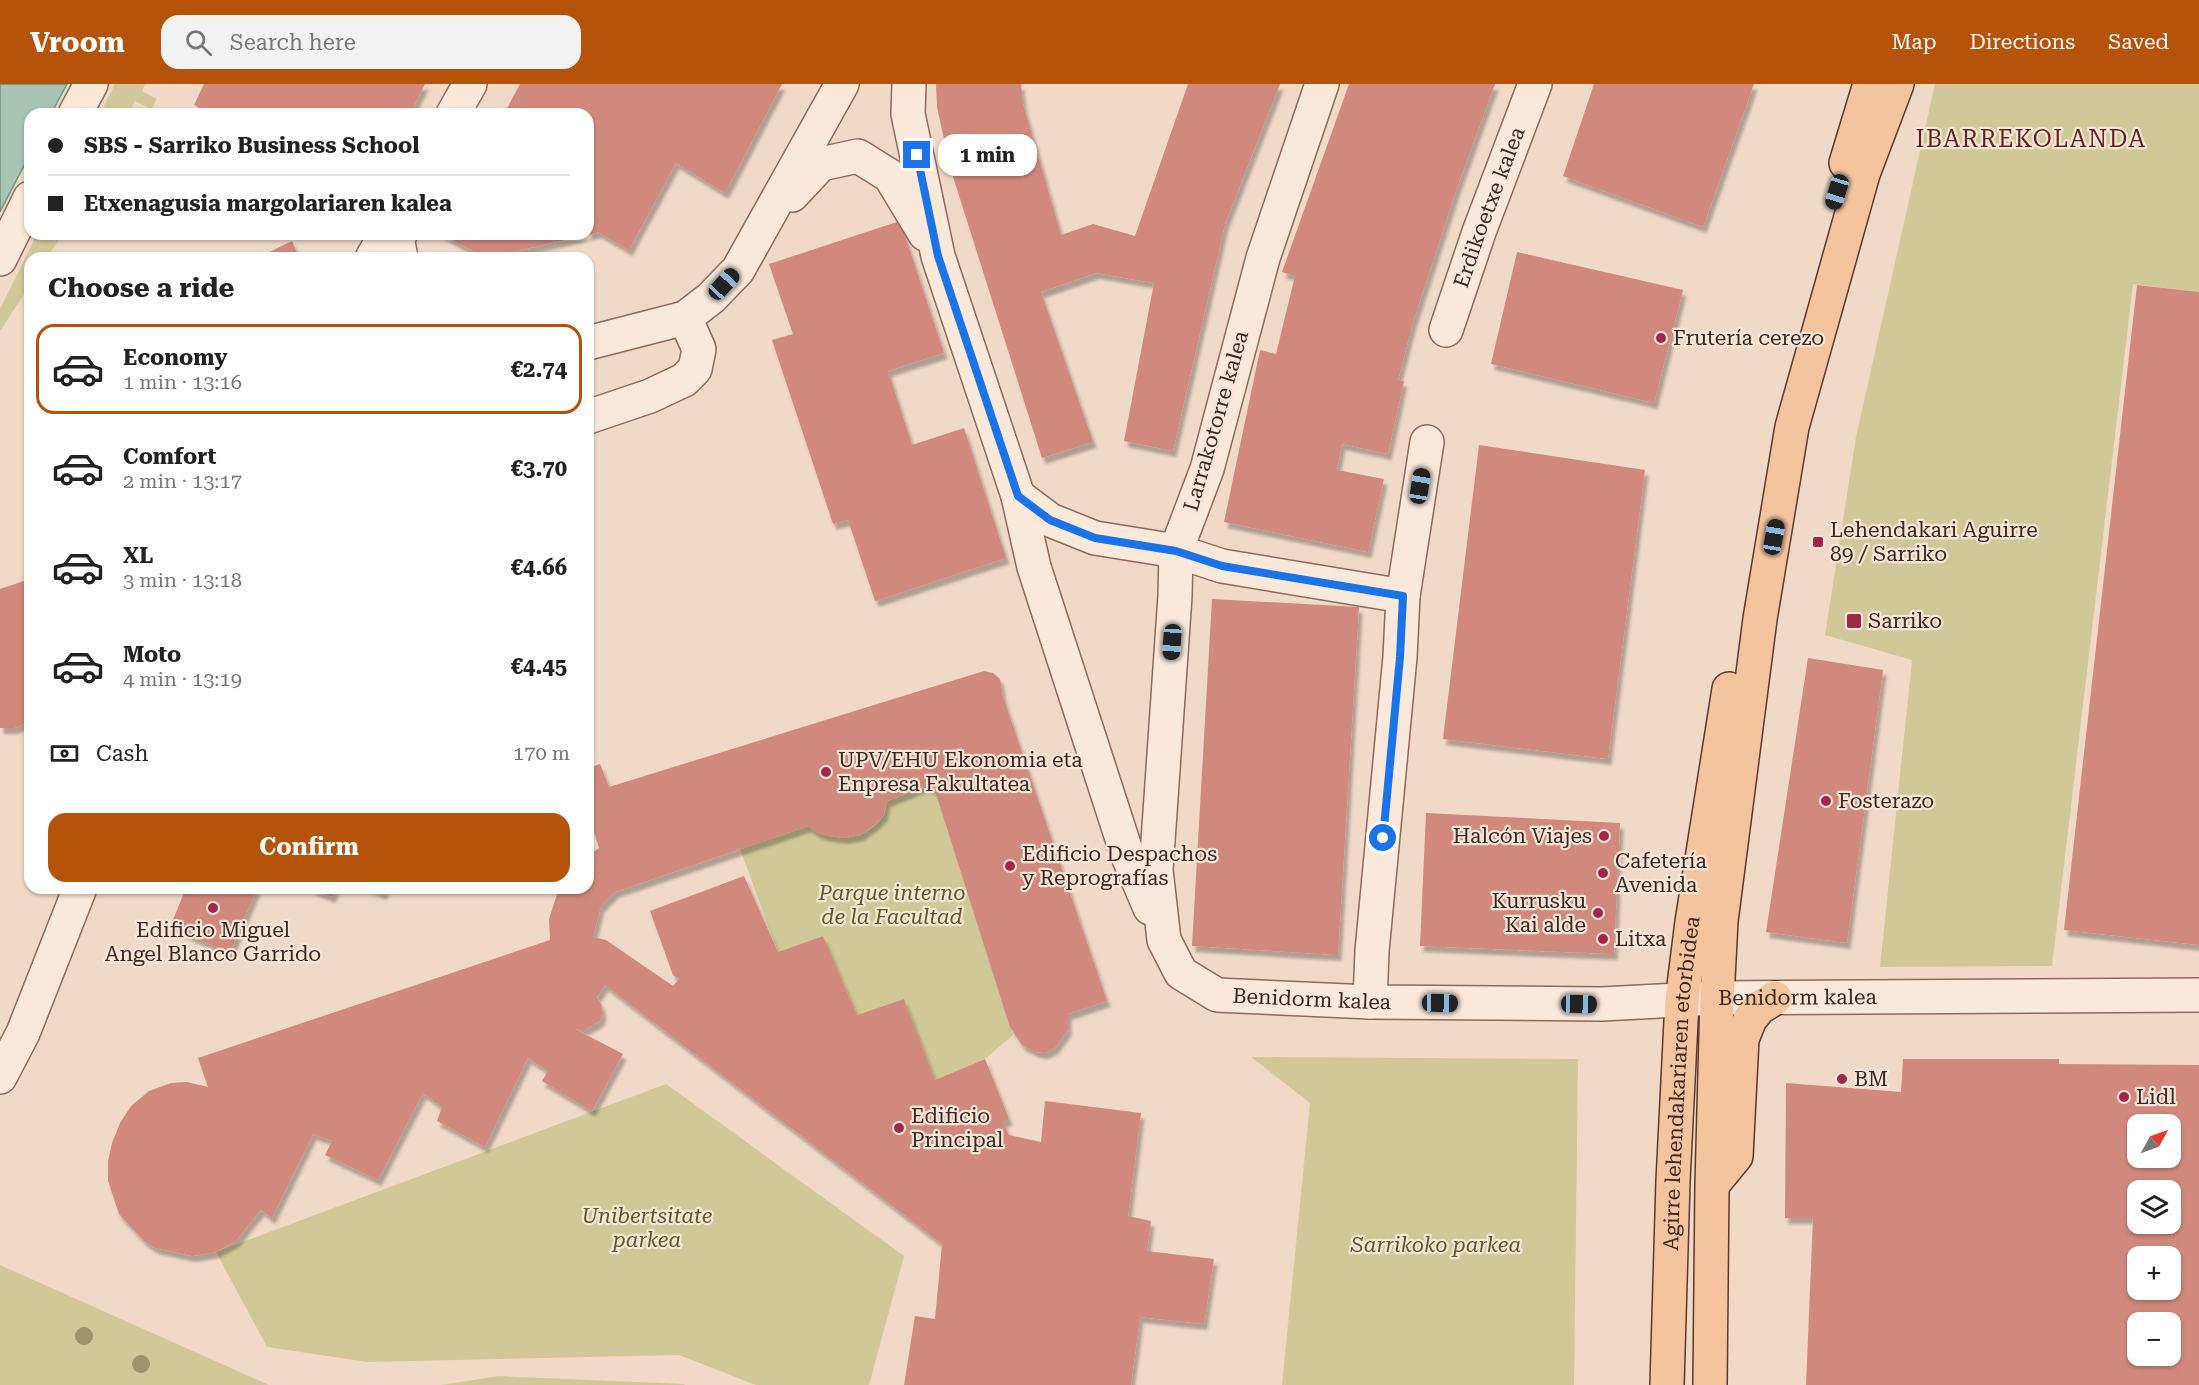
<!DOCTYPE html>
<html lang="en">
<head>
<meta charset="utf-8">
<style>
  :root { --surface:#fff; --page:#f2f2f2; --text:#222; --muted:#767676; --line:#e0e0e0; --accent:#b45309 }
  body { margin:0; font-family:"Roboto Serif",serif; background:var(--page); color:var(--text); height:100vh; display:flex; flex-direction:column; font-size:22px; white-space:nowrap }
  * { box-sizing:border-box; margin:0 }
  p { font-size:20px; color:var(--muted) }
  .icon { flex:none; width:33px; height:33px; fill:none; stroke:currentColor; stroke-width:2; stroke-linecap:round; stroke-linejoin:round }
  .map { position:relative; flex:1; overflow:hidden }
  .side { position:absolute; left:24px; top:168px; width:570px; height:642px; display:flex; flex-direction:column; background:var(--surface); border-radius:18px; box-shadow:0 2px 4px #0004 }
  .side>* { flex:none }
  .top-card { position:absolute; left:24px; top:24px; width:570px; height:132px; border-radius:18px; box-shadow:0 2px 4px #0004; display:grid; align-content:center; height:132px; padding:0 24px; background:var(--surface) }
  .needle { width:39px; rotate:50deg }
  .fabs { position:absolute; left:2127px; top:1030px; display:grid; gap:12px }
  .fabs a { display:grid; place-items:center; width:54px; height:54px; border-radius:12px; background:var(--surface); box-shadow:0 2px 4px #0004; font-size:30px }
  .end { position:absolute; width:27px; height:27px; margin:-14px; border:8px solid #1a73e8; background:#fff; box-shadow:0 0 0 3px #fff }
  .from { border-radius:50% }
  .bubble { position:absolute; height:42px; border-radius:18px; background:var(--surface); box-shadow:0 2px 4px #0004; font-size:20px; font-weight:700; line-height:42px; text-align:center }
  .car { position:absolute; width:18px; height:36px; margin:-18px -9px; border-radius:8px; box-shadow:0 0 4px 2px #0007; background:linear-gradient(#222 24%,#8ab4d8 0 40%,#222 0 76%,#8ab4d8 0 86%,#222 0) }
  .top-card b { display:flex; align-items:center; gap:21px; height:57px; font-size:22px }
  .top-card b+b { border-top:2px solid var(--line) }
  .top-card i { width:15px; height:15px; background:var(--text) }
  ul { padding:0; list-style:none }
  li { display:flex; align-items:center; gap:18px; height:90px; margin:0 12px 9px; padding:0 12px; border:3px solid transparent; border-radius:18px }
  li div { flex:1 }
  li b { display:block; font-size:22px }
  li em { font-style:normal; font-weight:700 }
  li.current { border-color:var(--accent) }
  li>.icon { width:54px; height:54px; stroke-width:1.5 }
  h2 { padding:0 24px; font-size:27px; line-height:72px }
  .pay { display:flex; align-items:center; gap:15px; height:66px; padding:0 24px; font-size:22px }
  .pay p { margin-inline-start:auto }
  .cta { display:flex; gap:12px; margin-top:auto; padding:12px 24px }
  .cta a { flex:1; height:69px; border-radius:18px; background:var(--accent); color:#fff; font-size:24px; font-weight:700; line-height:69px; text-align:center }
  header { display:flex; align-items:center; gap:36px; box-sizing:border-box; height:84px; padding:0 30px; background:var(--accent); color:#fff }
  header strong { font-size:28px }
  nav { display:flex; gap:33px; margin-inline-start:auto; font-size:21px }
  .search { width:420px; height:54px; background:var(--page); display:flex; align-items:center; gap:15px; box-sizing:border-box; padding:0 21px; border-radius:18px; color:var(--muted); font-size:22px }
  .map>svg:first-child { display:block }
  .green { fill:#d0c899 }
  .water { fill:#a8c4b5; stroke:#6e9380; stroke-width:1.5 }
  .building { fill:#d0897b; fill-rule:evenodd; filter:url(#shadow) }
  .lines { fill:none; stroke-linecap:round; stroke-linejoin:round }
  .minor-casing { stroke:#8d695b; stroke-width:36 }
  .major-casing { stroke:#5b382f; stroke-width:36 }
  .minor { stroke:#fae9db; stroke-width:33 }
  .major { stroke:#f4c49e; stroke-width:33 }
  .tree { fill:#9e936d }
  .route { stroke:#1a73e8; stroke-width:8 }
  .poi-dot { fill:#9f2847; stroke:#f7e6d7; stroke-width:2 }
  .labels { text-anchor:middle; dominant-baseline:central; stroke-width:4.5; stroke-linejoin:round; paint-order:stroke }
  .street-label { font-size:21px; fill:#3d261f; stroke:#f7e6d7 }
  .poi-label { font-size:21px; fill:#3d261f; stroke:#f7e6d7; text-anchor:start }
  .park-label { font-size:21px; font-style:italic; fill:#5a5a25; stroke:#f7e6d7 }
  .quarter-label { font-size:24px; letter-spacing:1.5px; fill:#6b1d20; stroke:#f7e6d7 }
</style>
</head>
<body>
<header>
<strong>Vroom</strong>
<div class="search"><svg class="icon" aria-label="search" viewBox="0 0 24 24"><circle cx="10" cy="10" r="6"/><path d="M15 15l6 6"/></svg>Search here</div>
<nav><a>Map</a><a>Directions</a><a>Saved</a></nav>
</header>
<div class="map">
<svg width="2199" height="1301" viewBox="0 0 2199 1301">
  <defs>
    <filter id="shadow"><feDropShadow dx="3.5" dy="6" stdDeviation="1.5" flood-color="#0004"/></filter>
  </defs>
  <rect width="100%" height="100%" fill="#f0d9c6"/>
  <g class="green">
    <polygon points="115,0 145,0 142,7 157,15 151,25 135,17 130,27 126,25 124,30 100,30"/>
    <polygon points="1935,0 2199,0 2199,208 2133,200 2052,882 1880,883 1912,576 1825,551 1856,353"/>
    <polygon points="37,150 63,150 47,174 30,174 30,201 0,247 0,225"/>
    <path d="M 925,702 L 934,706 L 937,713 L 1013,951 L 985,975 L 935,996 L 904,915 L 857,931 L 823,852 L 778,868 L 740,765 L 808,742 C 831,757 868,759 884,731 C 886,727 886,721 887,717 Z"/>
    <polygon points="1251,973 1578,975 1574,1301 1282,1301 1310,1019"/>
    <polygon points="666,1000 904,1172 869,1301 756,1301 679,1271 368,1278 267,1263 216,1168"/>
    <polygon points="0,1181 269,1301 0,1301"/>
    <polygon points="499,1292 684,1300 685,1301 441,1301"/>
  </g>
  <polygon class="water" points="0,0 67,0 51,30 30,30 30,70 0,128"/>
  <g class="building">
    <polygon points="204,0 425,0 410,30 212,30 194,21"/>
    <polygon points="520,0 782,0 725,109 676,79 629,166 598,148 588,151 588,30 504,30"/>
    <polygon points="936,0 1021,0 1023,20 1061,151 1093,140 1135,152 1188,0 1280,0 1225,140 1173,367 1124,357 1154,199 1096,189 1041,208 1093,358 1042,374 950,83 937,23"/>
    <polygon points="1349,0 1495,0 1458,101 1413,238 1398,296 1404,297 1388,370 1342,360 1337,386 1384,395 1368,468 1224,438 1260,266 1276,270 1295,192 1282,188"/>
    <polygon points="1594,0 1754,0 1703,143 1563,92"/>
    <polygon points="900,137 944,269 888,287 912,361 964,344 1006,474 875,517 848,436 833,440 772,256 793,250 769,180"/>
    <polygon points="441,150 587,150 587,151 486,174"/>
    <polygon points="292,157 299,174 257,174"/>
    <polygon points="1517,168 1683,206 1654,319 1491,280"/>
    <polygon points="2137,201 2199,208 2199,861 2064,846"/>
    <polygon points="1479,361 1645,386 1608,675 1443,655"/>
    <polygon points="30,495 30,638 14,644 0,644 0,505"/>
    <polygon points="1212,515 1359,523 1338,871 1192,862"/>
    <polygon points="1808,574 1883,586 1847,859 1766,848"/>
    <polygon points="984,587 993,589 1000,595 1003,613 1107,917 1068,930 1068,946 1055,964 1045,969 1036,968 1022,961 1010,943 937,713 934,706 925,702 887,717 884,731 874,741 860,751 845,754 829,752 818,749 808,742 615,808 601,822 593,853 606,856 673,902 679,895 673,891 650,827 744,792 778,868 823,852 857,931 904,915 935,996 985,975 1009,1035 1003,1038 1009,1051 1041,1058 1045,1017 1141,1029 1128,1132 1151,1137 1147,1167 1214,1175 1204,1240 1140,1233 1131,1301 904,1301 915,1232 935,1235 942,1160 605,901 597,913 601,920 603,930 600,937 586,945 575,945 623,970 592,1027 542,997 548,987 528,974 485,1063 437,1037 442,1023 423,1009 378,1096 325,1071 332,1057 313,1050 272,1134 261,1126 236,1157 216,1168 192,1172 155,1164 144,1157 119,1130 108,1097 108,1077 112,1059 120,1039 131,1022 149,1007 171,999 187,998 208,1003 198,974 550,856 549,835 559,804 588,804 588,772 599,764 588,728 588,684 600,680 609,703"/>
    <polygon points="1426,729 1620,739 1614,870 1420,862"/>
    <polygon points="186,804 257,804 230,869 170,843"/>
    <polygon points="309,804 336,804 332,813"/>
    <polygon points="369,804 386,804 383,810"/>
    <path d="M 1903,975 L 2059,975 L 2059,980 L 2199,981 L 2199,1301 L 1806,1301 L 1813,1134 L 1785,1134 L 1786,999 L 1901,1008 ZM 2138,1041 L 2170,1041 L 2170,1074 L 2138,1074 ZM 2138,1107 L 2170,1107 L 2170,1140 L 2138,1140 ZM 2138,1173 L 2170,1173 L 2170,1206 L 2138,1206 ZM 2138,1239 L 2170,1239 L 2170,1272 L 2138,1272 Z"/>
  </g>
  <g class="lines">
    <defs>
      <g id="minor">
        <polyline points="909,0 908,30 938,172 1018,412 1034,483 1127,770 1150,824"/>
        <path id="s1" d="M 1322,0 L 1263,174 L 1207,385 L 1176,467 L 1175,512 L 1156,786 L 1164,856 L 1181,889 L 1217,911 L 1370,918 L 1602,920 L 1717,914 L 2199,911"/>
        <polyline points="75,30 91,0"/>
        <polyline points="453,30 470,0"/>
        <polyline points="792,111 821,80 858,72 890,92 925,150"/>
        <polyline points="400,150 398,158 401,174"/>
        <polyline points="372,174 386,150"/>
        <polyline points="0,175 30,114"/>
        <path id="s2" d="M 1446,246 L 1479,148 L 1535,0"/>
        <polyline points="588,259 685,234 711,214 738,186 842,0"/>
        <polyline points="588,333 650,312 684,296 695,285 699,265 685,234"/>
        <polyline points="1018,412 1050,436 1095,454 1176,467 1222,482 1403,512"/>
        <polyline points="1370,918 1372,867 1400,573 1403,512 1427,358"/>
        <polyline points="0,993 23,949 80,804"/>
      </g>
      <g id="major">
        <polyline points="1846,79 1870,0"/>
        <polyline points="1713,1100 1736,1072 1742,955 1750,935 1759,924 1775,914"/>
        <path id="s3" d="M 1667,1301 L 1673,1097 L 1682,917 L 1692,838 L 1729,605"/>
        <polyline points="1710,1301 1712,1101 1717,914 1721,837 1760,535 1792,343 1863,90 1897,0"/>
      </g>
    </defs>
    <use href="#minor" class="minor-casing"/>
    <use href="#major" class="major-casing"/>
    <use href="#minor" class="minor"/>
    <use href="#major" class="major"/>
  </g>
  <g class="tree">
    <circle cx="84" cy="1252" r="9"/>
    <circle cx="141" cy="1280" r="9"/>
  </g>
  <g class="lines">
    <polyline class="route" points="917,71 938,172 1018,412 1050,436 1095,454 1176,467 1222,482 1403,512 1400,573 1383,754"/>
  </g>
  <g class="poi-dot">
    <circle cx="1661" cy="254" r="6"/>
    <rect x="1812" y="452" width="12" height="12" rx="3"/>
    <rect x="1846" y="529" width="16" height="16" rx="3"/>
    <circle cx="826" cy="688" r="6"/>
    <circle cx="1826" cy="717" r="6"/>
    <circle cx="1604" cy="752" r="6"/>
    <circle cx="1010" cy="782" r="6"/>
    <circle cx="1603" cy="789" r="6"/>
    <circle cx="213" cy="824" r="6"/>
    <circle cx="1598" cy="829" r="6"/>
    <circle cx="1603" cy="855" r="6"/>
    <circle cx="1842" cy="995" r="6"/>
    <circle cx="2124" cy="1013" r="6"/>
    <circle cx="899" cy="1044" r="6"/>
  </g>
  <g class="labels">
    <g class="street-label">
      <text stroke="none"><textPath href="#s2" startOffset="130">Erdikoetxe kalea</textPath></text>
      <text transform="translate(1216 337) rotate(-74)">Larrakotorre kalea</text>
      <text stroke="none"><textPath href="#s1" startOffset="1540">Benidorm kalea</textPath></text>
      <text stroke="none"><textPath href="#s1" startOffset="1054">Benidorm kalea</textPath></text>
      <text stroke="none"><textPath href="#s3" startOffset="302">Agirre lehendakariaren etorbidea</textPath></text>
    </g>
    <g class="poi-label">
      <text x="1673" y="254">Frutería cerezo</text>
      <text x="1830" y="446">Lehendakari Aguirre<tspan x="1830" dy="24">89 / Sarriko</tspan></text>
      <text x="1868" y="537">Sarriko</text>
      <text x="838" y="676">UPV/EHU Ekonomia eta<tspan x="838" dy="24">Enpresa Fakultatea</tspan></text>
      <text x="1838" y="717">Fosterazo</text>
      <text x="1592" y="752" text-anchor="end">Halcón Viajes</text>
      <text x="1022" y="770">Edificio Despachos<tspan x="1022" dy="24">y Reprografías</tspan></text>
      <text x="1615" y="777">Cafetería<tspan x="1615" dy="24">Avenida</tspan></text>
      <text x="1586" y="817" text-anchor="end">Kurrusku<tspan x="1586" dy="24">Kai alde</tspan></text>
      <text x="213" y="846" text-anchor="middle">Edificio Miguel<tspan x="213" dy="24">Angel Blanco Garrido</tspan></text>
      <text x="1615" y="855">Litxa</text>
      <text x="1854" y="995">BM</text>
      <text x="2136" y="1013">Lidl</text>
      <text x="911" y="1032">Edificio<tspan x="911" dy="24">Principal</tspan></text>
    </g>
    <g class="park-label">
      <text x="892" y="809">Parque interno<tspan x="892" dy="24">de la Facultad</tspan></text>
      <text x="647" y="1132">Unibertsitate<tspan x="647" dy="24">parkea</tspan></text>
      <text x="1436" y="1161">Sarrikoko parkea</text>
    </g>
    <g class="quarter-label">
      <text x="2031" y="55">IBARREKOLANDA</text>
    </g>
  </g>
</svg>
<div class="fabs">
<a><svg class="needle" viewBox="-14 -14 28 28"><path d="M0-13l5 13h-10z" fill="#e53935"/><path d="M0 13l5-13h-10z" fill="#767676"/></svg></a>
<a><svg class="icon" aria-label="layers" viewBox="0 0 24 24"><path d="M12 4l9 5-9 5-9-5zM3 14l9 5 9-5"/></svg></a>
<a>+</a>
<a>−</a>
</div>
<i class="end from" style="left:1383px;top:754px"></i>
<i class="end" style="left:917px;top:71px"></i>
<div class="bubble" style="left:938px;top:50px;width:99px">1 min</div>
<i class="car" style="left:1837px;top:108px;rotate:197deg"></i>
<i class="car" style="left:724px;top:200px;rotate:43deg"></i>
<i class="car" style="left:1420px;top:402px;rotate:9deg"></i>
<i class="car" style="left:1774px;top:453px;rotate:10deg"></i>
<i class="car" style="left:1172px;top:558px;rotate:184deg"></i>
<i class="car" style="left:1440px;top:919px;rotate:91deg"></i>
<i class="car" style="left:1579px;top:920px;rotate:91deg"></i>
<div class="top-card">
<b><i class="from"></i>SBS - Sarriko Business School</b>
<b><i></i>Etxenagusia margolariaren kalea</b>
</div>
<section class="side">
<h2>Choose a ride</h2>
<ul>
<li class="current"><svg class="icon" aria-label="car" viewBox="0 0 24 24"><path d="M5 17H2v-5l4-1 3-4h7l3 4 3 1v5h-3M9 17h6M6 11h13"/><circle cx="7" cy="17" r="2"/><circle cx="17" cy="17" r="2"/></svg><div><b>Economy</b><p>1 min · 13:16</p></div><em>€2.74</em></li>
<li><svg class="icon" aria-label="car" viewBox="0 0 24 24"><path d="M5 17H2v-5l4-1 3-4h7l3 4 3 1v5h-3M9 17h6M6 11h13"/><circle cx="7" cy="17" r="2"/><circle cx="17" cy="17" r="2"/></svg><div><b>Comfort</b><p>2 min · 13:17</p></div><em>€3.70</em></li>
<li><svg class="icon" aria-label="car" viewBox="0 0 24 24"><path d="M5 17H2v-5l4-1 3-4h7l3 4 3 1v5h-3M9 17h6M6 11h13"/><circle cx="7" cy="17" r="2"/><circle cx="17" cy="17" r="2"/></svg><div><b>XL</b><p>3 min · 13:18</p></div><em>€4.66</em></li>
<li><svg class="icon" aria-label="car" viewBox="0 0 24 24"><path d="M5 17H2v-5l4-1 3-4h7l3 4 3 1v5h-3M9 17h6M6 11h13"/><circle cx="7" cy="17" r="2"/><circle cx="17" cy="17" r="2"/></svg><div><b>Moto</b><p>4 min · 13:19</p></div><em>€4.45</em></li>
</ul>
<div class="pay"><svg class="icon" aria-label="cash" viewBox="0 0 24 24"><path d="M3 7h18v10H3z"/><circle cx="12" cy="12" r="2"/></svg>Cash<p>170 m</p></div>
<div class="cta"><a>Confirm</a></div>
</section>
</div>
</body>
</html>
